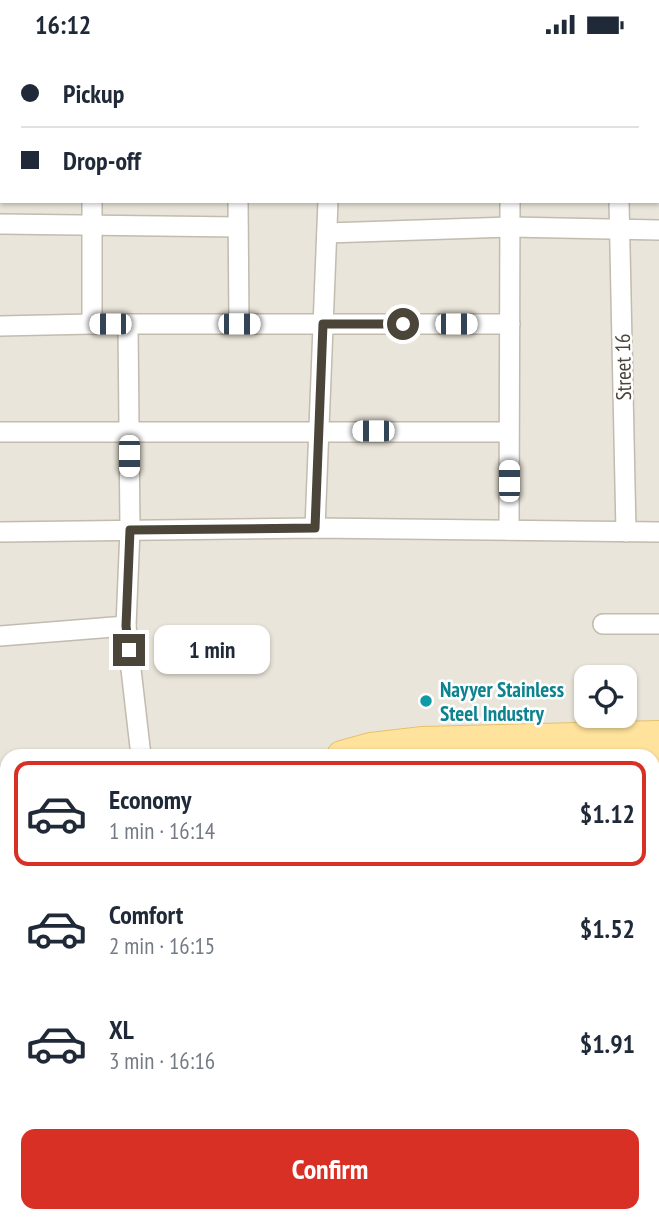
<!DOCTYPE html>
<html lang="en">
<head>
<meta charset="utf-8">
<style>
  :root { --surface:#fff; --page:#f6f6f7; --text:#1f2937; --muted:#747a83; --line:#e0e1e3; --accent:#d93025 }
  body { margin:0; font-family:"PT Sans Narrow",sans-serif; background:var(--page); color:var(--text); height:100vh; display:flex; flex-direction:column; font-size:26px; white-space:nowrap }
  * { box-sizing:border-box; margin:0 }
  p { font-size:23px; color:var(--muted) }
  .icon { flex:none; width:38px; height:38px; fill:none; stroke:currentColor; stroke-width:2; stroke-linecap:round; stroke-linejoin:round }
  .map { position:relative; flex:1; overflow:hidden }
  .panel { position:absolute; left:0px; top:700px; width:660px; height:474px; display:flex; flex-direction:column; background:var(--surface); border-radius:21px 21px 0 0; box-shadow:0 2px 5px #0004 }
  .panel>* { flex:none }
  .guide { position:absolute; left:0px; top:0px; width:660px; height:154px; box-shadow:0 2px 5px #0004; display:grid; align-content:center; height:154px; padding:0 21px; background:var(--surface) }
  .buttons { position:absolute; left:574px; top:616px; display:grid; gap:14px }
  .buttons a { display:grid; place-items:center; width:63px; height:63px; border-radius:14px; background:var(--surface); box-shadow:0 2px 5px #0004; font-size:35px }
  .end { position:absolute; width:32px; height:32px; margin:-16px; border:9px solid #4b4439; background:#fff; box-shadow:0 0 0 4px #fff }
  .from { border-radius:50% }
  .bubble { position:absolute; height:49px; border-radius:14px; background:var(--surface); box-shadow:0 2px 5px #0004; font-size:23px; font-weight:600; line-height:49px; text-align:center }
  .car { position:absolute; width:21px; height:42px; margin:-21px -10px; border-radius:9px; box-shadow:0 0 5px 2px #0007; background:linear-gradient(#fff 24%,#345 0 40%,#fff 0 76%,#345 0 86%,#fff 0) }
  .guide b { display:flex; align-items:center; gap:24px; height:66px; font-size:26px }
  .guide b+b { border-top:2px solid var(--line) }
  .guide i { width:18px; height:18px; background:var(--text) }
  ul { padding:12px 0 0; list-style:none }
  li { display:flex; align-items:center; gap:21px; height:105px; margin:0 14px 10px; padding:0 7px; border:4px solid transparent; border-radius:14px }
  li div { flex:1 }
  li b { display:block; font-size:26px }
  li em { font-style:normal; font-weight:600 }
  li.current { border-color:var(--accent) }
  li>.icon { width:63px; height:63px; stroke-width:1.5 }
  .primary-button { display:flex; gap:14px; margin-top:auto; padding:14px 21px }
  .primary-button a { flex:1; height:80px; border-radius:14px; background:var(--accent); color:#fff; font-size:28px; font-weight:600; line-height:80px; text-align:center }
  .status { display:flex; justify-content:space-between; align-items:center; height:49px; padding:0 35px; background:var(--surface); direction:ltr }
  .status svg { height:19px; fill:currentColor }
  .map>svg:first-child { display:block }
  .residential { fill:#eae5da; fill-rule:evenodd }
  .lines { fill:none; stroke-linecap:round; stroke-linejoin:round }
  .minor-casing { stroke:#c2bbae; stroke-width:22 }
  .tertiary-casing { stroke:#c2bbae; stroke-width:27 }
  .primary-casing { stroke:#e6c16a; stroke-width:32 }
  .minor { stroke:#fff; stroke-width:19 }
  .tertiary { stroke:#fff; stroke-width:24 }
  .primary { stroke:#ffe39c; stroke-width:30 }
  .route { stroke:#4b4439; stroke-width:9 }
  .culture-dot { fill:#0f9aa8; stroke:#fff; stroke-width:2.5 }
  .labels { text-anchor:middle; dominant-baseline:central; stroke-width:5; stroke-linejoin:round; paint-order:stroke }
  .street-label { font-size:21px; fill:#4b4439; stroke:#fff }
  .culture-label { font-size:21px; font-weight:bold; fill:#0d838f; stroke:#fff; text-anchor:start }
</style>
</head>
<body>
<div class="status"><b>16:12</b><svg viewBox="0 0 49 12"><path d="M0 12V9h3v3zM5 12V6h3v6zM10 12V3h3v9zM15 12V0h3v12zM26 1h20v11H26zM47 4h2v5h-2z"/></svg></div>
<div class="map">
<svg width="659" height="1173" viewBox="0 0 659 1173">
  <rect width="100%" height="100%" fill="#f6f3ec"/>
  <path class="residential" d="M 0,0 L 659,0 L 659,1173 L 0,1173 ZM 2,2 L 658,2 L 658,152 L 2,152 ZM 586,628 L 625,628 L 625,667 L 586,667 ZM 7,707 L 653,707 L 653,1167 L 7,1167 Z"/>
  <g class="lines">
    <defs>
      <g id="minor">
        <polyline points="91,0 91,2"/>
        <polyline points="236,0 236,2"/>
        <polyline points="334,2 334,0"/>
        <polyline points="511,2 511,0"/>
        <polyline points="618,2 620,0"/>
        <polyline points="0,70 2,70"/>
        <polyline points="92,152 92,275"/>
        <polyline points="238,152 239,275"/>
        <polyline points="619,152 626,483"/>
        <polyline points="0,175 238,178"/>
        <polyline points="327,184 510,178 659,181"/>
        <polyline points="128,275 130,481 126,577 141,707"/>
        <polyline points="0,277 92,275 510,275"/>
        <polyline points="0,383 509,383"/>
        <polyline points="315,479 328,152"/>
        <polyline points="509,481 510,152"/>
        <polyline points="0,483 315,479 659,483"/>
        <polyline points="603,575 659,575"/>
        <polyline points="0,587 126,577"/>
        <polyline points="0,983 7,982"/>
        <polyline points="653,992 659,970"/>
        <polyline points="653,1053 659,1055"/>
        <polyline points="0,1082 7,1081"/>
        <polyline points="653,1152 659,1154"/>
        <polyline points="47,1167 48,1173"/>
        <polyline points="224,1167 225,1173"/>
        <polyline points="328,1167 329,1173"/>
        <polyline points="625,1167 625,1173"/>
        <polyline points="83,1173 143,1167"/>
      </g>
      <polyline id="tertiary" points="0,795 2,820"/>
      <g id="primary">
        <polyline points="342,707 371,699 423,693 659,687"/>
        <polyline points="653,713 659,713"/>
        <polyline points="0,821 7,819"/>
        <polyline points="0,850 7,848"/>
      </g>
    </defs>
    <use href="#minor" class="minor-casing"/>
    <use href="#tertiary" class="tertiary-casing"/>
    <use href="#primary" class="primary-casing"/>
    <use href="#minor" class="minor"/>
    <use href="#tertiary" class="tertiary"/>
    <use href="#primary" class="primary"/>
  </g>
  <g class="lines">
    <polyline class="route" points="129,601 126,577 130,481 315,479 323,275 403,275"/>
  </g>
  <circle class="culture-dot" cx="426" cy="652" r="7"/>
  <g class="labels">
    <g class="street-label">
      <text transform="translate(623 318) rotate(-91)">Street 16</text>
    </g>
    <g class="culture-label">
      <text x="440" y="640">Nayyer Stainless<tspan x="440" dy="24">Steel Industry</tspan></text>
    </g>
  </g>
</svg>
<div class="buttons">
<a><svg class="icon" aria-label="locate" viewBox="0 0 24 24"><circle cx="12" cy="12" r="6"/><path d="M12 2v4M12 18v4M2 12h4M18 12h4"/></svg></a>
</div>
<i class="end from" style="left:403px;top:275px"></i>
<i class="end" style="left:129px;top:601px"></i>
<div class="bubble" style="left:154px;top:576px;width:116px">1 min</div>
<i class="car" style="left:110px;top:275px;rotate:270deg"></i>
<i class="car" style="left:239px;top:275px;rotate:90deg"></i>
<i class="car" style="left:456px;top:275px;rotate:90deg"></i>
<i class="car" style="left:373px;top:382px;rotate:270deg"></i>
<i class="car" style="left:129px;top:407px;rotate:180deg"></i>
<i class="car" style="left:509px;top:432px;rotate:0deg"></i>
<div class="guide">
<b><i class="from"></i>Pickup</b>
<b><i></i>Drop-off</b>
</div>
<section class="panel">
<ul>
<li class="current"><svg class="icon" aria-label="car" viewBox="0 0 24 24"><path d="M5 17H2v-5l4-1 3-4h7l3 4 3 1v5h-3M9 17h6M6 11h13"/><circle cx="7" cy="17" r="2"/><circle cx="17" cy="17" r="2"/></svg><div><b>Economy</b><p>1 min · 16:14</p></div><em>$1.12</em></li>
<li><svg class="icon" aria-label="car" viewBox="0 0 24 24"><path d="M5 17H2v-5l4-1 3-4h7l3 4 3 1v5h-3M9 17h6M6 11h13"/><circle cx="7" cy="17" r="2"/><circle cx="17" cy="17" r="2"/></svg><div><b>Comfort</b><p>2 min · 16:15</p></div><em>$1.52</em></li>
<li><svg class="icon" aria-label="car" viewBox="0 0 24 24"><path d="M5 17H2v-5l4-1 3-4h7l3 4 3 1v5h-3M9 17h6M6 11h13"/><circle cx="7" cy="17" r="2"/><circle cx="17" cy="17" r="2"/></svg><div><b>XL</b><p>3 min · 16:16</p></div><em>$1.91</em></li>
</ul>
<div class="primary-button"><a>Confirm</a></div>
</section>
</div>
</body>
</html>
